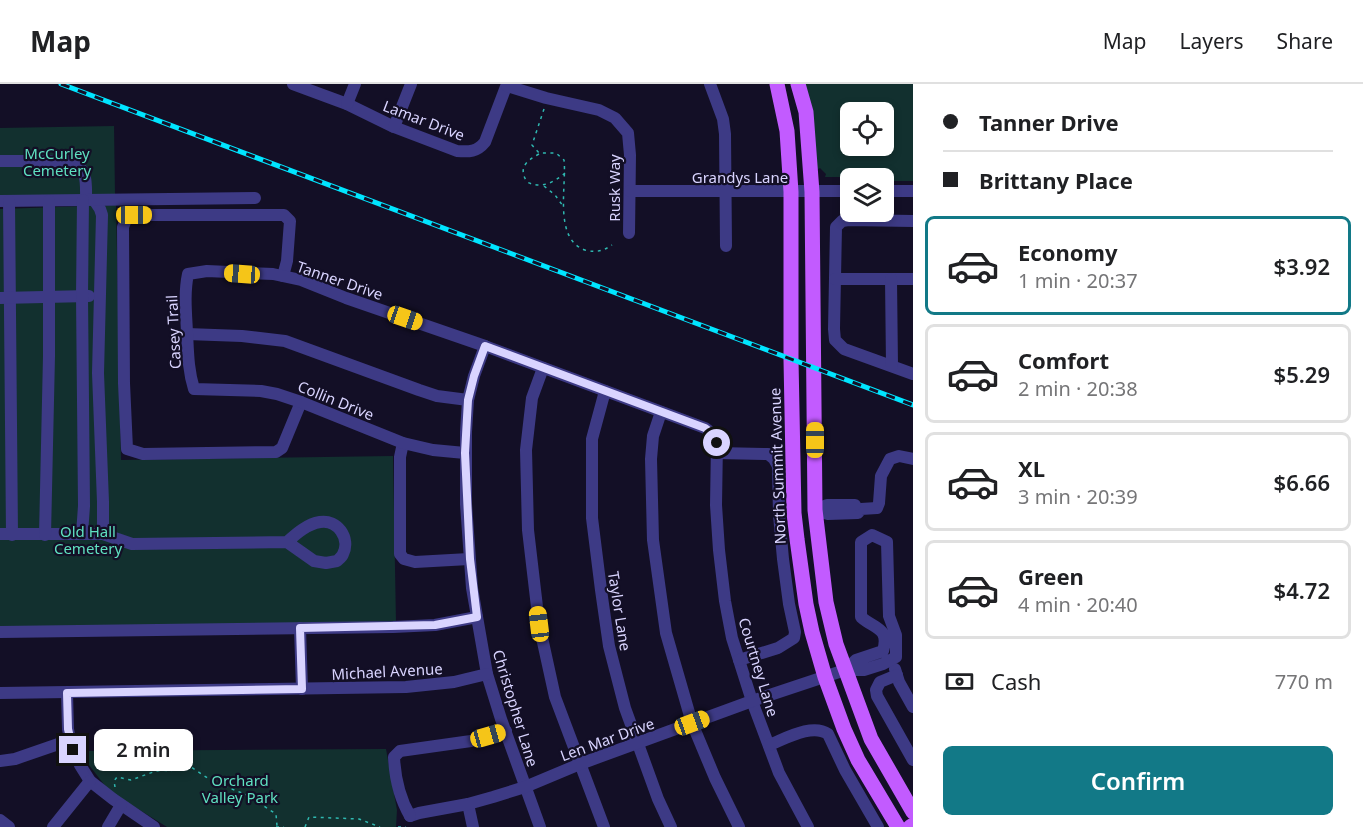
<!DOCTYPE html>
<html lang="en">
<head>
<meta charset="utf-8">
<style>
  :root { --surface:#fff; --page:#f6f6f6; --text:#202124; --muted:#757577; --line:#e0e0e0; --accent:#127987 }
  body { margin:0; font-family:"Noto Sans",sans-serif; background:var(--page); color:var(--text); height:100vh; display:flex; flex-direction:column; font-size:22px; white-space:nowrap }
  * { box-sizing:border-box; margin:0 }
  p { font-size:20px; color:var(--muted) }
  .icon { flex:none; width:33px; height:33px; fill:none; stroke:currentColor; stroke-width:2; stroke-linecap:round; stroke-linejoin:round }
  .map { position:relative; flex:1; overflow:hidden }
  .drawer { display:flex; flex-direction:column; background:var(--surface); width:450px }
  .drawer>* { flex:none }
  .hud { display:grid; align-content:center; height:132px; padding:0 30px; background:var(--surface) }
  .controls { position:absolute; left:840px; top:18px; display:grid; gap:12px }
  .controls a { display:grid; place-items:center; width:54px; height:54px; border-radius:9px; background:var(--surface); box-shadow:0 3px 9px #0003; font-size:30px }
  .end { position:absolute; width:27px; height:27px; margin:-14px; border:8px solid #d9d4ff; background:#111; box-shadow:0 0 0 3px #111 }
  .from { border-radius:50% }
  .bubble { position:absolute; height:42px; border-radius:9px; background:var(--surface); box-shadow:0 3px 9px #0003; font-size:20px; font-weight:600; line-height:42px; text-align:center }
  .car { position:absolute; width:18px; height:36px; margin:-18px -9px; border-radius:8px; box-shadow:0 0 4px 2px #0007; background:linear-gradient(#f5c518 24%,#345 0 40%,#f5c518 0 76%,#345 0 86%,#f5c518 0) }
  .hud b { display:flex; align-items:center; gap:21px; height:57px; font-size:22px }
  .hud b+b { border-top:2px solid var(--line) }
  .hud i { width:15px; height:15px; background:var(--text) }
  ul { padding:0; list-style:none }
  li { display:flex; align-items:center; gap:18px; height:99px; margin:0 12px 9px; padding:0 18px; border:3px solid var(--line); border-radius:9px }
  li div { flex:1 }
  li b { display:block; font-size:22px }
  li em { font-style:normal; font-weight:600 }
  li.current { border-color:var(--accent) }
  li>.icon { width:54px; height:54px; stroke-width:1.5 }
  .pay { display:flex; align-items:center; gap:15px; height:66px; padding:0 30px; font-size:22px }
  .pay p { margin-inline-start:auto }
  .primary-button { display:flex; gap:12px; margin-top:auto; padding:12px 30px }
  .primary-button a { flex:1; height:69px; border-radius:9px; background:var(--accent); color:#fff; font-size:24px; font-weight:600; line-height:69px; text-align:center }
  header { display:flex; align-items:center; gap:36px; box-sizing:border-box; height:84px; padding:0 30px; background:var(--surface); border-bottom:2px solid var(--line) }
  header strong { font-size:28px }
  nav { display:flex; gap:33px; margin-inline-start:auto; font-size:21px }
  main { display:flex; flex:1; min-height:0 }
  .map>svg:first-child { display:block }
  .green { fill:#12302f; fill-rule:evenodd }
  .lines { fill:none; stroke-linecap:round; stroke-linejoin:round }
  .path { stroke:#2fb8b0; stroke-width:1.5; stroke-dasharray:3 4.5; stroke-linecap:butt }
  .minor { stroke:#3d3a85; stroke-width:12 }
  .major { stroke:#c25bff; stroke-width:15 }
  .rail-casing { stroke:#00e5ff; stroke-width:5 }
  .rail { stroke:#130f26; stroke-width:3; stroke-dasharray:9; stroke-linecap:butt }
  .route { stroke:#d9d4ff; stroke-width:8 }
  .labels { text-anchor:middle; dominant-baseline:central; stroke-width:4.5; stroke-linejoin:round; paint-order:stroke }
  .street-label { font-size:15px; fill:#d9d4ff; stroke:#130f26 }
  .park-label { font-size:15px; fill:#5fe0c0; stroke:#130f26 }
</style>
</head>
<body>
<header>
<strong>Map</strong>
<nav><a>Map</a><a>Layers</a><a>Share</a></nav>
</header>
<main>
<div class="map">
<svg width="913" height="743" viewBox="0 0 913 743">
  <rect width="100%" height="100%" fill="#130f26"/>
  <g class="green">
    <path d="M 803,0 L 913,0 L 913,97 L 894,97 L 884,94 L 854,93 L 825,93 L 826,90 L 820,84 L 816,86 ZM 850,28 L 884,28 L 884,62 L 850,62 Z"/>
    <polygon points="114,42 115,111 0,112 0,44"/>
    <polygon points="116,121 121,376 393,372 396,539 0,543 0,125"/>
    <polygon points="386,665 397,726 396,743 167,743 109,707 89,681 82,667"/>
  </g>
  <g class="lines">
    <g class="path">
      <path d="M 544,25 L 532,61 L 539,69 L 556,69 L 564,76 C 567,101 553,155 585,166 C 596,169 603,167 612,161"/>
      <path d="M 539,70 C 526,77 518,84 527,98 C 541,105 553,99 565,89"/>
      <polyline points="544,102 555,111 563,122"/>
      <polyline points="115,703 114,697 117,693 131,696 156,687 163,686 170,687 188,681 212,697 247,711 276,730 277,742"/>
      <polyline points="276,743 284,743"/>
      <polyline points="305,743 309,733 359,735 380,743"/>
      <polyline points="398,743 406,743"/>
    </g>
    <g class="minor">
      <path d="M 293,0 L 347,20 L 394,43 L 457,67 C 469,68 477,68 485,58 L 507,0"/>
      <polyline points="710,0 723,35 725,50 726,162"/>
      <polyline points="507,2 546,14 599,26 615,34 628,49 630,71 629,149"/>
      <polyline points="347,20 355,0"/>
      <polyline points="394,43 411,0"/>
      <path d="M 0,77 L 72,77 C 88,86 86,99 86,116"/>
      <polyline points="630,107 850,107"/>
      <polyline points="884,107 913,107"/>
      <polyline points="94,116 100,125 102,131 98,289 103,418 103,450"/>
      <polyline points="0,117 255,114"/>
      <polyline points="9,117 12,451"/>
      <polyline points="913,137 849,136 842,137 836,143 834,245 835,256 844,265 913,290"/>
      <polyline points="283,192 287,177 290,137 284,131 134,131 126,136 123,143 124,299 127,365 143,370 276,368 282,364 301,318"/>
      <polyline points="835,195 913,195"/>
      <polyline points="891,195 892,282"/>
      <polyline points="0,214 89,212"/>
      <polyline points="187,250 242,252 285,257 419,306 437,312 468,316"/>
      <polyline points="485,262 474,292 468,316 466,348 466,420 472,504 487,590 501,635 540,743"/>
      <polyline points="543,284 532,314 526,366 528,446 539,540 555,613 604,743"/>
      <polyline points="605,307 592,355 592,434 601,506 609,562 625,624 658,715 671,743"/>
      <polyline points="661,328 653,352 651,375 653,456 666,549 692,639 715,694 739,743"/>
      <polyline points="403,359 400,373 400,470 404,475 415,478 469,475"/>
      <path d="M 465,369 L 433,366 L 403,359 L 301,318 L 277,310 L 261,307 L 194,305 C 188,286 188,267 187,248 C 186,228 184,209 188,190 L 207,187 L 273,190 L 301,196 L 346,214 L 485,262 L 705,344 L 713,350 L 717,359 L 716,421 L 719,466 L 725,517 L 732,554 L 752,617 L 779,689 L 808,743"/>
      <polyline points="717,369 768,370 774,375 778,382 779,431 783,475 789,520 795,548 794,554 778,564 739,576"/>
      <polyline points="815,426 828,430 858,429 861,425 877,424 879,419 881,392 890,375 899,372 913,375"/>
      <polyline points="815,426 827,421 855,421"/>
      <path d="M 0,450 L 103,450 L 132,460 L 287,458 L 314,477 L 326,479 L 337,477 C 339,475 342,473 343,470 C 351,454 337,435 320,438 C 307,440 296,450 287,458"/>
      <polyline points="82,450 84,422 82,212 83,116"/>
      <polyline points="45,451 49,272 49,117"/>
      <polyline points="300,544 302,605"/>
      <polyline points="0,548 393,543 435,541 477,533"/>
      <polyline points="895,585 899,598 913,623"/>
      <polyline points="897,591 880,598 876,606 877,612 913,676"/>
      <polyline points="0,609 406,603 454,598 487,590"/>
      <polyline points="67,609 68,645 70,656 80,681 90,697 113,715 154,743"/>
      <path d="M 769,661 C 785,655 812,639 828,650 L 845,686 L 878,743"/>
      <polyline points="0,677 15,675 70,656"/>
      <polyline points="468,720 473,743"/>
      <path d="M 410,732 L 419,729 L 468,720 L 493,713 L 525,703 L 580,680 L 752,617 L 845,586 L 864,586 L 883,580 L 896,573 L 896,551 L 889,532 L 887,458 L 872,451 L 861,458 L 861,533 C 874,545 890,543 883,567 L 856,576 L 845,586"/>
      <path d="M 410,732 C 399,713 395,695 394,673 L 400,667 L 471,657 L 506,647"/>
      <polyline points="0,736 9,743"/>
      <polyline points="53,743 90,697"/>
      <polyline points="108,743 121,721"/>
    </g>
    <g class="major">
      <polyline points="777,0 787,47 791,108 791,276 794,429 797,455 806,520 812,548 825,593 844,645 858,676 898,743"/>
      <polyline points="798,0 806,28 812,108 815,426 826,518 836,560 871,655 913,728"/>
      <polyline points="910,743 913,741"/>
    </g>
    <defs>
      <polyline id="rail" points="61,0 913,321"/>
    </defs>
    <use href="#rail" class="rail-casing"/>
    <use href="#rail" class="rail"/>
  </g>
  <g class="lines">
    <polyline class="route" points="73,666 68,645 67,609 302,605 300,544 435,541 477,533 470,475 465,369 468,316 474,292 485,262 705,344 713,350 717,359"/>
  </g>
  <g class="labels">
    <g class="street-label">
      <text transform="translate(424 36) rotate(21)">Lamar Drive</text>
      <text x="740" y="93">Grandys Lane</text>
      <text transform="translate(614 104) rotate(-90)">Rusk Way</text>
      <text transform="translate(340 196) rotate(19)">Tanner Drive</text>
      <text transform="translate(173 248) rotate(-93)">Casey Trail</text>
      <text transform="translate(336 316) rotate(22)">Collin Drive</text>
      <text transform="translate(777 382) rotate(-92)">North Summit Avenue</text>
      <text transform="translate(620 527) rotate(81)">Taylor Lane</text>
      <text transform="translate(759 583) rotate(73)">Courtney Lane</text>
      <text transform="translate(387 587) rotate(-3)">Michael Avenue</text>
      <text transform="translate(516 624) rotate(73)">Christopher Lane</text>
      <text transform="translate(607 655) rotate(-20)">Len Mar Drive</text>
    </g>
    <g class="park-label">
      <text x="57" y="69">McCurley<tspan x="57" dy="17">Cemetery</tspan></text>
      <text x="88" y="447">Old Hall<tspan x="88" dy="17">Cemetery</tspan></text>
      <text x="240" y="696">Orchard<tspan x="240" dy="17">Valley Park</tspan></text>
    </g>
  </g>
</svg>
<div class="controls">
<a><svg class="icon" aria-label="locate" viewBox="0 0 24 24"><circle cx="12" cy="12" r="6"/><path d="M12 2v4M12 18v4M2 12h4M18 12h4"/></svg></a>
<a><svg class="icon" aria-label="layers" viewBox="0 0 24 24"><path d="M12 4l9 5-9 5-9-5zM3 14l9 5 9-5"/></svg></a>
</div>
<i class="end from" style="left:717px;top:359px"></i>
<i class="end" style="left:73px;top:666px"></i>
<div class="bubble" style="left:94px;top:645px;width:99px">2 min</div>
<i class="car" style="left:134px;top:131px;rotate:90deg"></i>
<i class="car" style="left:242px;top:190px;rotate:274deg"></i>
<i class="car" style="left:405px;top:234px;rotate:109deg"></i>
<i class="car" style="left:815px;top:356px;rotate:0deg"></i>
<i class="car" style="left:539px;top:540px;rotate:353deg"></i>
<i class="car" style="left:692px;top:639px;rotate:70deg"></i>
<i class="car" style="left:488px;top:652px;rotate:74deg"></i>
</div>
<section class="drawer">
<div class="hud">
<b><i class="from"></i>Tanner Drive</b>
<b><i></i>Brittany Place</b>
</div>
<ul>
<li class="current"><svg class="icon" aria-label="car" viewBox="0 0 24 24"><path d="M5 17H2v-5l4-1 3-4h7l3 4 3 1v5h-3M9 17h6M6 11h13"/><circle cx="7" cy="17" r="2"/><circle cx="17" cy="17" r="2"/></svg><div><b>Economy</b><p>1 min · 20:37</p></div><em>$3.92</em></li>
<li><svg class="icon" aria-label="car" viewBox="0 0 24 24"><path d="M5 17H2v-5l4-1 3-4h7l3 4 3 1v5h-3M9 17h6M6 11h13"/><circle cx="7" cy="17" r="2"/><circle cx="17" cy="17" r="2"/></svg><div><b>Comfort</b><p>2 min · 20:38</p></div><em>$5.29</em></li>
<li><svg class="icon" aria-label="car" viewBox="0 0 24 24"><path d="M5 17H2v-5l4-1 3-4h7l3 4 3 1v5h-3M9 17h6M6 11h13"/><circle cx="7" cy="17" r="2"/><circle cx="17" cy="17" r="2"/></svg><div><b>XL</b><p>3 min · 20:39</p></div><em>$6.66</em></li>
<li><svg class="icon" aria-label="car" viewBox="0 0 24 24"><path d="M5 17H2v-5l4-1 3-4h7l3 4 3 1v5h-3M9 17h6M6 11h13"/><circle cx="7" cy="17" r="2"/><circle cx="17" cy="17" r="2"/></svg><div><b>Green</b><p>4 min · 20:40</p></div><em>$4.72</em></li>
</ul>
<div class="pay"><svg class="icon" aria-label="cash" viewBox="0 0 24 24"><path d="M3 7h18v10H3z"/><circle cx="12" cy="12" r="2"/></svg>Cash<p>770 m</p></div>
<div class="primary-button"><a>Confirm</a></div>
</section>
</main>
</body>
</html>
